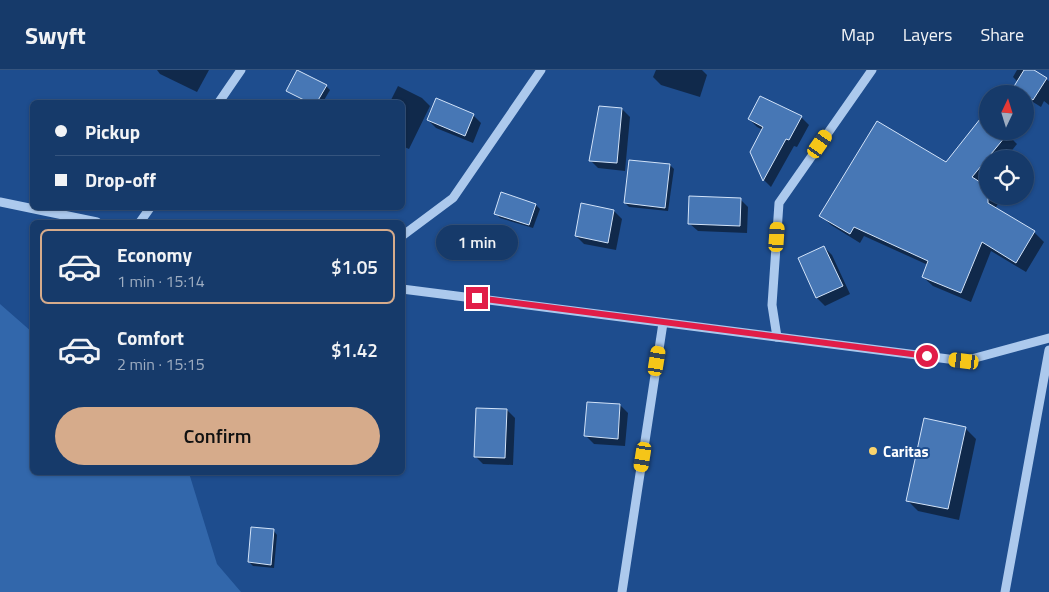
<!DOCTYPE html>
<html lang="en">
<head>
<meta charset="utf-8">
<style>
  :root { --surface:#163a6a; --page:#234572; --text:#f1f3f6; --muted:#9eadc1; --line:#35547e; --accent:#d6ab8b }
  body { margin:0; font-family:"Titillium Web",sans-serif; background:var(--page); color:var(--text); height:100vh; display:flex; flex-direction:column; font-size:19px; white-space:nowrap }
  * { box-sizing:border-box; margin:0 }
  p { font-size:16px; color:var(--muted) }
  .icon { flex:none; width:28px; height:28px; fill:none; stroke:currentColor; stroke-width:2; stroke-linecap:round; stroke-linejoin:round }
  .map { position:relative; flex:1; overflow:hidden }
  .sheet { position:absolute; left:30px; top:150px; width:375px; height:255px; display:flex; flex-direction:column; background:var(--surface); border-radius:8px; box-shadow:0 1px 4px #0004,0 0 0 1px var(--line) }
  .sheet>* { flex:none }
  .hud { position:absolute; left:30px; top:30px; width:375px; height:110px; border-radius:8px; box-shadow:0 1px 4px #0004,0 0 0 1px var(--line); display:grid; align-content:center; height:110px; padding:0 25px; background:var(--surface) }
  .needle { width:32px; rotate:4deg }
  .buttons { position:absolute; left:979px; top:15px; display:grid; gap:10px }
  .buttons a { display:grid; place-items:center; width:55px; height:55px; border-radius:50%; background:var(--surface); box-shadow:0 1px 4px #0004,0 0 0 1px var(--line); font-size:25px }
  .end { position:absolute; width:22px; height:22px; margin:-11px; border:6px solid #e11d48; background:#fff; box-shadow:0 0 0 2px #fff }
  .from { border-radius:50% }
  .bubble { position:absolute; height:35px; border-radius:18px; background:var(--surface); box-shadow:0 1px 4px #0004,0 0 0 1px var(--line); font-size:16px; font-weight:600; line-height:35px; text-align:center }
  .car { position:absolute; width:15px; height:30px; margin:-15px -8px; border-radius:6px; box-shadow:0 0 4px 1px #0007; background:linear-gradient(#f5c518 24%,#345 0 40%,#f5c518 0 76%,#345 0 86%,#f5c518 0) }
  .hud b { display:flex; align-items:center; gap:18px; height:48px; font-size:19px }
  .hud b+b { border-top:1px solid var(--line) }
  .hud i { width:12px; height:12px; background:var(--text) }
  ul { padding:9px 0 0; list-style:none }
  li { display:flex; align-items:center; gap:15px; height:75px; margin:0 10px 8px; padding:0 15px; border:2px solid transparent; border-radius:8px }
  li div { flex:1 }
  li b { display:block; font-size:19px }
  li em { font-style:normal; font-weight:600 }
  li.current { border-color:var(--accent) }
  li>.icon { width:45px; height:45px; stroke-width:1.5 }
  .action { display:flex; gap:10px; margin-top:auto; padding:10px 25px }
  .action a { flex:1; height:58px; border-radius:30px; background:var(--accent); color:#111; font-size:20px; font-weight:600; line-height:58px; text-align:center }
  header { display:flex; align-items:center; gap:30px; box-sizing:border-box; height:70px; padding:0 25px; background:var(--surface); border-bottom:1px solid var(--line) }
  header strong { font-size:24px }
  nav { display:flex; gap:28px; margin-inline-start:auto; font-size:18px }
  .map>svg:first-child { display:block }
  .green { fill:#3267ab }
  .shadow { fill:#0007 }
  .building { fill:#4777b5; stroke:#d2e3f9 }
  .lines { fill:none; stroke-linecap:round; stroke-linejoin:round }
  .minor { stroke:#acc9ed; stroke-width:9 }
  .route { stroke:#e11d48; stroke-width:6 }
  .poi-dot { fill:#fbd46c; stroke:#1e4d8e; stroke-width:2 }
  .labels { text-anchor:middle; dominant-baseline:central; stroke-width:4; stroke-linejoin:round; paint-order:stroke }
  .poi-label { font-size:15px; font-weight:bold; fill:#fff; stroke:#1e4d8e; text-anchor:start }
</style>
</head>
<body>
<header>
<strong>Swyft</strong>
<nav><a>Map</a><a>Layers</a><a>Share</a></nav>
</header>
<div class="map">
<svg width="1049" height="522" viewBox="0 0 1049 522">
  <rect width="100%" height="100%" fill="#1e4d8e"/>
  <polygon class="green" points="0,234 32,262 32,402 189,403 217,494 241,522 0,522"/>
  <g class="shadow">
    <polygon points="157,0 209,0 197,22 160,4"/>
    <polygon points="656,0 702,0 707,5 700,27 661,15 653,7"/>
    <polygon points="1017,0 1031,0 1049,11 1049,35 1044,31 1041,37 1025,27 1025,24 1021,24 1014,18 1018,12 1013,7"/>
    <polygon points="326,16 330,20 323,32 306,32 287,21"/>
    <polygon points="398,16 422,28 430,36 409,79 402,76 402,32 390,32"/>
    <polygon points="437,30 473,45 481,53 473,73 436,58 428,50"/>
    <polygon points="622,39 630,47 625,101 598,98 590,90"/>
    <polygon points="801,47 809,55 797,77 794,76 771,117 764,110 751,82 763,60 757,57 749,49"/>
    <polygon points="988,61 1007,64 1017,74 1005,89 988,89 988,110 983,115 988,126 997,126 1000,130 995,139 1034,162 1044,172 1026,202 991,181 971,232 933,216 923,207 928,195 864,166 860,173 831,155 821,145 946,93"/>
    <polygon points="670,95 674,99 668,141 629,137 625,133"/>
    <polygon points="502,124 536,135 540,139 533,158 500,148 496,144"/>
    <polygon points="740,129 748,137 747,163 698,161 690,154"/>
    <polygon points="614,141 622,149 616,180 584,174 576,166"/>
    <polygon points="824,177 832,185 850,224 825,236 817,228 799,188"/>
    <polygon points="620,335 628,343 625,376 594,374 586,366"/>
    <polygon points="507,340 515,348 513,395 483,394 475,386"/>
    <polygon points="965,358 976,369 959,450 918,441 907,430"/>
    <polygon points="274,461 277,465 274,498 253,496 249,492"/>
  </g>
  <g class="building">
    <polygon points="297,0 327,15 317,32 308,32 286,21"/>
    <polygon points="1024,0 1034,0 1047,8 1033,30 1013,18"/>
    <polygon points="760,26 802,46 789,70 786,69 763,111 750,82 763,57 748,49"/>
    <polygon points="436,28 474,44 465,66 427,50"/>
    <polygon points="599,36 622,38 617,93 589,91"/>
    <polygon points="988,39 988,61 1010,61 972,107 988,117 988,133 1035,161 1016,193 982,172 961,223 922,207 928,191 854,157 850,164 819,146 877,51 946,92"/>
    <polygon points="629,90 670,94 665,138 624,133"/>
    <polygon points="501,122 536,134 529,155 494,144"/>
    <polygon points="689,126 741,128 740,156 688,154"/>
    <polygon points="581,133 614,140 608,173 575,166"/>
    <polygon points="824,176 843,216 816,228 798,188"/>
    <polygon points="587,332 620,334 618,369 584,366"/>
    <polygon points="476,338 507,339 505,388 474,387"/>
    <polygon points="924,348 966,357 948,439 906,431"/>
    <polygon points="251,457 274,459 271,495 248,492"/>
  </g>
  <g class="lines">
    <g class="minor">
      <polyline points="219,32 241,0"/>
      <polyline points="0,132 97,152"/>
      <polyline points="140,152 150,138"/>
      <polyline points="402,166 453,128 541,0"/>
      <polyline points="402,219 964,291 1049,268"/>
      <polyline points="777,267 772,235 779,133 872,0"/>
      <polyline points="622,522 663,253"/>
      <polyline points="1005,522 1049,280"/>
    </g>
  </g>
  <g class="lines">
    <polyline class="route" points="477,228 927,286"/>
  </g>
  <circle class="poi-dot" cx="873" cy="381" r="5"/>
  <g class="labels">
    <g class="poi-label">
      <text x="883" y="381">Caritas</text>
    </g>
  </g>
</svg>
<div class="buttons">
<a><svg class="needle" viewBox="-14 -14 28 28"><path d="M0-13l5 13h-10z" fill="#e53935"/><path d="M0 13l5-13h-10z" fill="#9eadc1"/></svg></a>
<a><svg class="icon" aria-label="locate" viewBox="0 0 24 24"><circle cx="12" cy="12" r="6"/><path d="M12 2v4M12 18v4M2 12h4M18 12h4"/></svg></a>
</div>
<i class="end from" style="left:927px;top:286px"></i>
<i class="end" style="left:477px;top:228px"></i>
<div class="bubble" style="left:436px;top:155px;width:82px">1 min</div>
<i class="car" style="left:820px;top:74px;rotate:35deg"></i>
<i class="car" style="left:777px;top:167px;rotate:4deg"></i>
<i class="car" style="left:657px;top:291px;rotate:9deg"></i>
<i class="car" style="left:964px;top:291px;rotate:277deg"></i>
<i class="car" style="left:643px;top:387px;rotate:189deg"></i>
<div class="hud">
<b><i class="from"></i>Pickup</b>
<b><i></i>Drop-off</b>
</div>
<section class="sheet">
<ul>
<li class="current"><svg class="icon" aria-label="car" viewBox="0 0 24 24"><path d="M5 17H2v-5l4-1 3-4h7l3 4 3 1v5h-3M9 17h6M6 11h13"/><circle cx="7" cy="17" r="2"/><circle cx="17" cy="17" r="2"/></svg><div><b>Economy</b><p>1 min · 15:14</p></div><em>$1.05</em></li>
<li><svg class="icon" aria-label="car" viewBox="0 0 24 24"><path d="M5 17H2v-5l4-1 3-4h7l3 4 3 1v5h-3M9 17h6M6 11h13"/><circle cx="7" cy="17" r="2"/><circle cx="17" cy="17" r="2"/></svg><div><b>Comfort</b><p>2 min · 15:15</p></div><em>$1.42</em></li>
</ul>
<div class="action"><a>Confirm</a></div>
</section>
</div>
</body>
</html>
